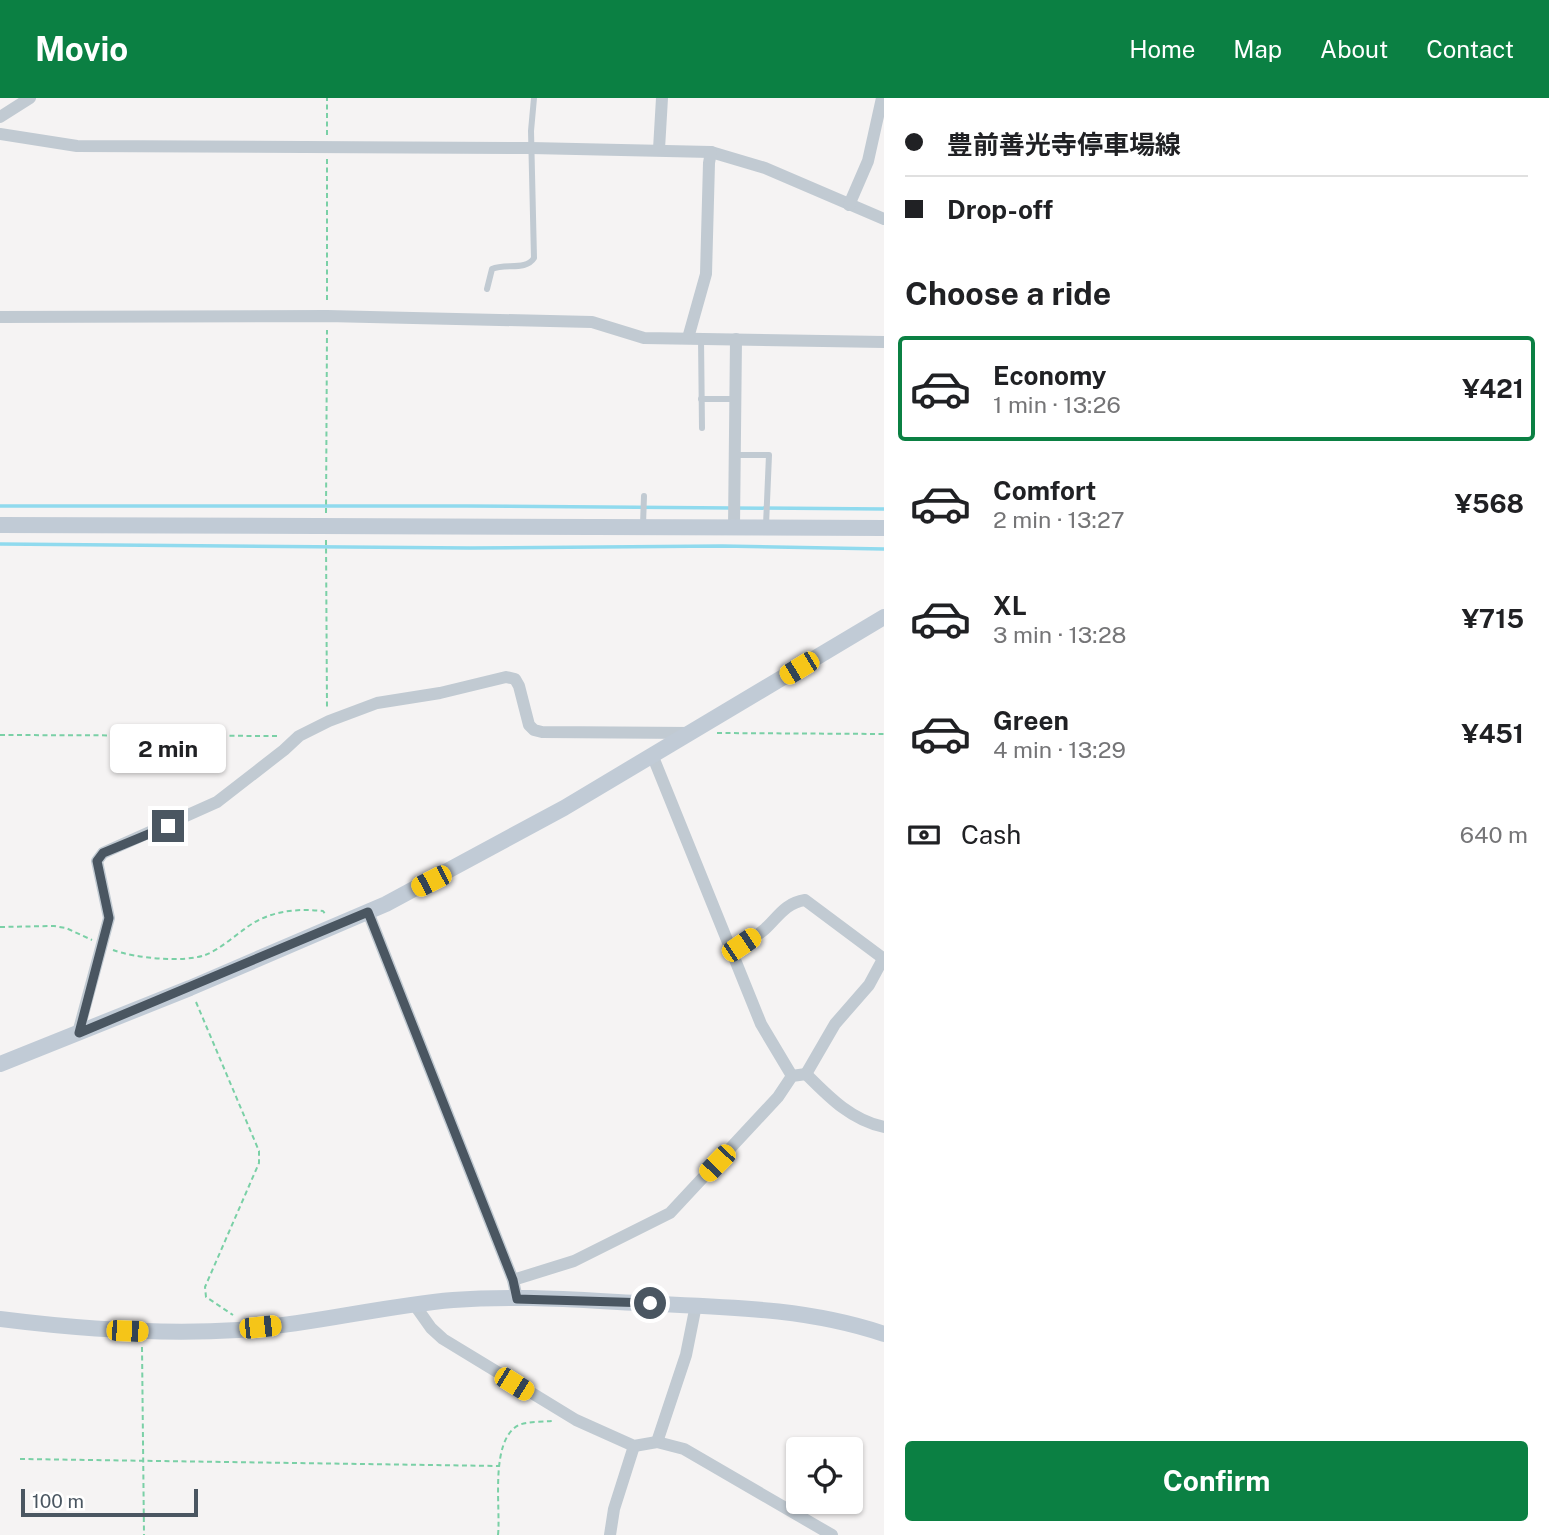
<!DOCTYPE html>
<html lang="en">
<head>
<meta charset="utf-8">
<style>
  :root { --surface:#fff; --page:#f2f2f2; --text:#202124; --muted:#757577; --line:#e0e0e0; --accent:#0b8043 }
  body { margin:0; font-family:"Public Sans","Noto Sans JP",sans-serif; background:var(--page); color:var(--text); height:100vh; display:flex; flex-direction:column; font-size:26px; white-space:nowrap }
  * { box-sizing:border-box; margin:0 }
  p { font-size:23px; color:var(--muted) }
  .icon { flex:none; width:38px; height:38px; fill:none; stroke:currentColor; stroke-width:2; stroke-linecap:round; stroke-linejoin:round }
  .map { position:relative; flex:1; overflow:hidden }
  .sheet { display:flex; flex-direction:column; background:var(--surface); width:665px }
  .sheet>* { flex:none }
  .guide { display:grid; align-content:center; height:154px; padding:0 21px; background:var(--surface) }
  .buttons { position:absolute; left:786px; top:1339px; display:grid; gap:14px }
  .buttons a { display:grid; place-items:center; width:77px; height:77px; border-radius:7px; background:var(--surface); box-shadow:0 2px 5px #0004; font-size:35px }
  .scale { position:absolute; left:21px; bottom:18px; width:177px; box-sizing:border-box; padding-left:7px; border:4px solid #4a5661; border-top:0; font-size:19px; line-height:24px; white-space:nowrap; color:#4a5661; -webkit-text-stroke:5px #fff; paint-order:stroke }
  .end { position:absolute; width:32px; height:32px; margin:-16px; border:9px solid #4a5661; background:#fff; box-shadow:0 0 0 4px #fff }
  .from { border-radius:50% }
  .bubble { position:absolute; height:49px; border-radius:7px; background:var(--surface); box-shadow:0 2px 5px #0004; font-size:23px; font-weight:700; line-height:49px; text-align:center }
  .car { position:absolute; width:21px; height:42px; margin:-21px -10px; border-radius:9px; box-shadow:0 0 5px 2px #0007; background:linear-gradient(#f5c518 24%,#345 0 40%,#f5c518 0 76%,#345 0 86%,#f5c518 0) }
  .guide b { display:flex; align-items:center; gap:24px; height:66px; font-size:26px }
  .guide b+b { border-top:2px solid var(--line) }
  .guide i { width:18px; height:18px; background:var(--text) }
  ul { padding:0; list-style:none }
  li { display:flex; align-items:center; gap:21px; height:105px; margin:0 14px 10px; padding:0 7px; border:4px solid transparent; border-radius:7px }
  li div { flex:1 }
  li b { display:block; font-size:26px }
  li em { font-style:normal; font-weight:700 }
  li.active { border-color:var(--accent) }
  li>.icon { width:63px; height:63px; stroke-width:1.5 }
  h2 { padding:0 21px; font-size:32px; line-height:84px }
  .pay { display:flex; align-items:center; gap:18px; height:77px; padding:0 21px; font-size:26px }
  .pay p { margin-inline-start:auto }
  .action { display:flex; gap:14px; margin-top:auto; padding:14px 21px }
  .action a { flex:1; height:80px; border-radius:7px; background:var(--accent); color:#fff; font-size:28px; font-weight:700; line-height:80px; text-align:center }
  header { display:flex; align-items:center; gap:42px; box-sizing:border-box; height:98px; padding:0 35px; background:var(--accent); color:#fff }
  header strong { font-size:33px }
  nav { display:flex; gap:38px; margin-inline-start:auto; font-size:24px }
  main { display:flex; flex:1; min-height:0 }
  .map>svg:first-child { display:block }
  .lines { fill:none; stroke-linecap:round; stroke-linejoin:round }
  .stream { stroke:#90daee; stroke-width:3.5 }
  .path { stroke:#7ad0a6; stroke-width:2; stroke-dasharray:5 3.5; stroke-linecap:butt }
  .lane { stroke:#c1cad2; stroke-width:6 }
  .street { stroke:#c1cad2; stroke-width:12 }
  .secondary { stroke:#c1cbd6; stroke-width:16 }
  .route { stroke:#4a5661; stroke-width:9 }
</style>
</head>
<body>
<header>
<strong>Movio</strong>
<nav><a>Home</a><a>Map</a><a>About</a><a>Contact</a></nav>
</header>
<main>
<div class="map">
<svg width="884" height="1437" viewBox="0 0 884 1437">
  <rect width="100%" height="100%" fill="#f5f3f3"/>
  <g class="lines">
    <g class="stream">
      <polyline points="0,408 467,408 884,411"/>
      <polyline points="0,446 470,450 722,448 884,451"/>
    </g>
    <g class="path">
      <polyline points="327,37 327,0"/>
      <polyline points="327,61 327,205"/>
      <polyline points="326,415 327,232"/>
      <polyline points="326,442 327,611"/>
      <polyline points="717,635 884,636"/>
      <polyline points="0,637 279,638"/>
      <polyline points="0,829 54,828 66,830 92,842"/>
      <path d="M 113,852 C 134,860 183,865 205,857 C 219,852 233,839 246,830 C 268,813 297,810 323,813 L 326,817"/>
      <polyline points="196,904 259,1053 259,1065 205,1189 206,1199 233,1217"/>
      <polyline points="142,1249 144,1437"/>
      <polyline points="20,1361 499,1368"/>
      <path d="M 498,1437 C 501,1411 489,1342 519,1327 C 529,1323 542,1324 552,1323"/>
    </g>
    <g class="lane">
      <path d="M 487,191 L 492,171 C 505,165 526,173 534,160 L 531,33 L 534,0"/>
      <polyline points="701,241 702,330"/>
      <polyline points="701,301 735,301"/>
      <polyline points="735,357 769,357 766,427"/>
      <polyline points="643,427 644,398"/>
    </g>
    <g class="street">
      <polyline points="0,19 30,0"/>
      <polyline points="0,36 77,48 531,50 711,54 765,70 884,121"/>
      <polyline points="659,51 662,0"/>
      <polyline points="849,107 868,63 882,0"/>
      <polyline points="0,219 327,218 592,224 644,240 884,244"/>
      <polyline points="688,240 706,176 709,65 711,54"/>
      <polyline points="734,429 736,241"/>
      <polyline points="653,659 761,926 792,978"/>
      <polyline points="368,814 513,1182 517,1201"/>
      <path d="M 731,851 C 743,846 756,839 765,831 C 778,819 785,805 805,802 L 884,861"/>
      <polyline points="78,935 109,820 97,763 103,755 217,704 284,652 299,638 329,623 377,605 440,595 506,579 515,581 519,588 529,627 534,632 542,634 692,635"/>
      <polyline points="806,976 835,926 869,887 883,861"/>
      <path d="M 806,976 C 829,999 851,1022 884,1029"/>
      <polyline points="513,1182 574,1163 670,1115 778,999 792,978 806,976"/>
      <polyline points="414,1206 431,1230 443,1241 576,1322 634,1348 657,1344 684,1351 832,1437"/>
      <polyline points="657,1344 686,1257 696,1207"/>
      <polyline points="610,1437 614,1411 634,1348"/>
    </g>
    <g class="secondary">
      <polyline points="0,427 884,430"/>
      <polyline points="0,966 190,890 386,806 564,710 884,519"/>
      <path d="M 0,1221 C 79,1231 158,1237 238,1232 C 310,1227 381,1208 453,1202 C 514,1197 577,1202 638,1205 C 720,1209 805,1209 884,1236"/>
    </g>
  </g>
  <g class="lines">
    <polyline class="route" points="168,728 103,755 97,763 109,820 79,935 368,814 513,1182 517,1201 650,1205"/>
  </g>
</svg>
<div class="buttons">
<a><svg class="icon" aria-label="locate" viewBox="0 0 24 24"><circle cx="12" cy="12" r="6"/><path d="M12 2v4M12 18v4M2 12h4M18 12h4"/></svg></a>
</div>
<div class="scale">100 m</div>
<i class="end from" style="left:650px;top:1205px"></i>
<i class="end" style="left:168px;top:728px"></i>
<div class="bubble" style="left:110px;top:626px;width:116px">2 min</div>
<i class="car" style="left:799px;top:570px;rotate:239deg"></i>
<i class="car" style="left:431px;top:783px;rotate:243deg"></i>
<i class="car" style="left:741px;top:847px;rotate:56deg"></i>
<i class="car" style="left:717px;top:1065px;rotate:224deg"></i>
<i class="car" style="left:260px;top:1229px;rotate:84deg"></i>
<i class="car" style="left:127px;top:1233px;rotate:92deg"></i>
<i class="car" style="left:514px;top:1286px;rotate:122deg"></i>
</div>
<section class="sheet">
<div class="guide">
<b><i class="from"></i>豊前善光寺停車場線</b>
<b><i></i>Drop-off</b>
</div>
<h2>Choose a ride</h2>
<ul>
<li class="active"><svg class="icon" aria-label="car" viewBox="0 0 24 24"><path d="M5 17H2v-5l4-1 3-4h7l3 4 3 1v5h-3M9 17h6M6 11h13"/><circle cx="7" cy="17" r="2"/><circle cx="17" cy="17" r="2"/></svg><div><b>Economy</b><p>1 min · 13:26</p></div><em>¥421</em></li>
<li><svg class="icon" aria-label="car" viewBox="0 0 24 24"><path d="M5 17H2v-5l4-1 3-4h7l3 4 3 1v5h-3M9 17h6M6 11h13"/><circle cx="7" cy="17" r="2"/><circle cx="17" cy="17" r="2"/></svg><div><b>Comfort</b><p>2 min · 13:27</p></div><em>¥568</em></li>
<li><svg class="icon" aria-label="car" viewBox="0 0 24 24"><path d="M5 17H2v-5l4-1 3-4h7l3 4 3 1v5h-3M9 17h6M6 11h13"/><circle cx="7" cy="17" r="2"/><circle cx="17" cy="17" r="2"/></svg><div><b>XL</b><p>3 min · 13:28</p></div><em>¥715</em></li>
<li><svg class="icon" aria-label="car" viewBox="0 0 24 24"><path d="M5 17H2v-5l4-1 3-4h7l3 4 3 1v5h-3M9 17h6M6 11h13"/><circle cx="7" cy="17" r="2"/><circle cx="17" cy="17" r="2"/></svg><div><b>Green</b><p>4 min · 13:29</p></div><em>¥451</em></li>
</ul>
<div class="pay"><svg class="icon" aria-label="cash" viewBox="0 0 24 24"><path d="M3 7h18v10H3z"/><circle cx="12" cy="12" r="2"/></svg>Cash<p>640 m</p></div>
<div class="action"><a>Confirm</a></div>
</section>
</main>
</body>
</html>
